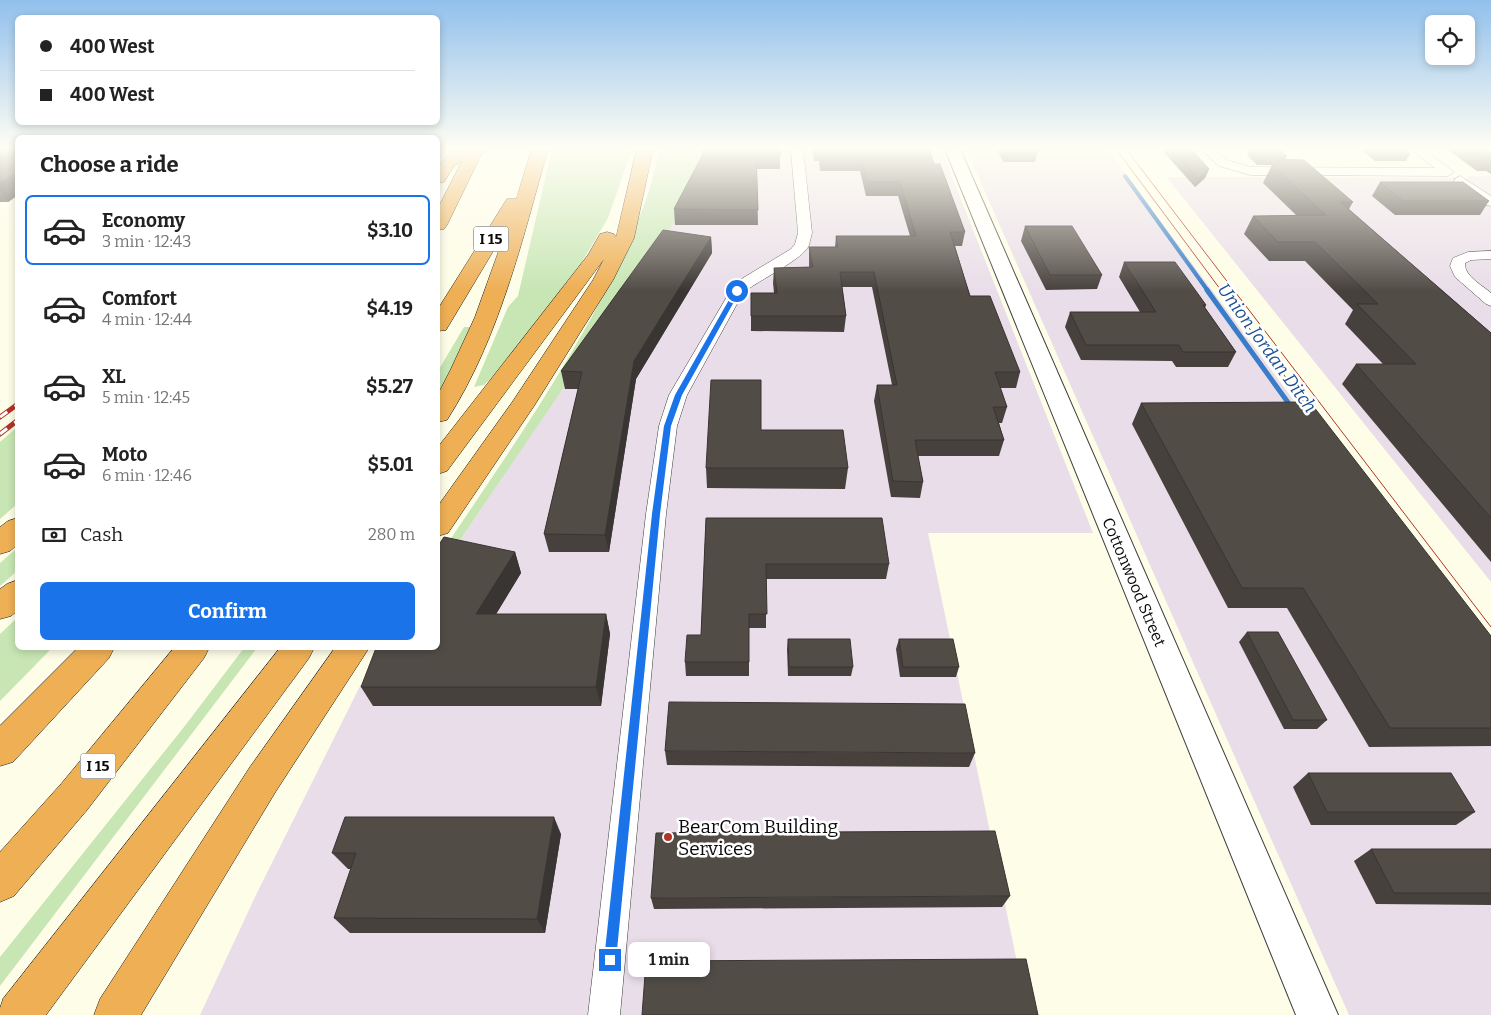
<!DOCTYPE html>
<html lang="en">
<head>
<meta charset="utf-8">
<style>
  :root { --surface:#fff; --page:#f6f6f6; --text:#222; --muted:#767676; --line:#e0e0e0; --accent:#1a73e8 }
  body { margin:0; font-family:Bitter,serif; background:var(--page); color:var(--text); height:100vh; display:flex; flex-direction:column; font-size:19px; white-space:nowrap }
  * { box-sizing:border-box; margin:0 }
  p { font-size:16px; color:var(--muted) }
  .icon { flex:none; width:28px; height:28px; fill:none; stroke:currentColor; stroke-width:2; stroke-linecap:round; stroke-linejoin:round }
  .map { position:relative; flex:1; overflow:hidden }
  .sheet { position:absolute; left:15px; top:135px; width:425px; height:515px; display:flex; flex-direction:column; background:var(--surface); border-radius:8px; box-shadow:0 2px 8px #0003 }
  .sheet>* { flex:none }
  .banner { position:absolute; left:15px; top:15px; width:425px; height:110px; border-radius:8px; box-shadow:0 2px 8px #0003; display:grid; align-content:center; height:110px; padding:0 25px; background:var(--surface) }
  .buttons { position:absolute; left:1425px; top:15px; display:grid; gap:10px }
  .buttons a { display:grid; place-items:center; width:50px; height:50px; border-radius:8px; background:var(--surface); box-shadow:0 2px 8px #0003; font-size:25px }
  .end { position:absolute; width:22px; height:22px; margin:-11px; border:6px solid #1a73e8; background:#fff; box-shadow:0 0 0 2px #fff }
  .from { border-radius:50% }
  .bubble { position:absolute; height:35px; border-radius:8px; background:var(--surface); box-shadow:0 2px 8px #0003; font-size:16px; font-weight:700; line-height:35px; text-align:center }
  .banner b { display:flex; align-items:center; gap:18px; height:48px; font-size:19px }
  .banner b+b { border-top:1px solid var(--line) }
  .banner i { width:12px; height:12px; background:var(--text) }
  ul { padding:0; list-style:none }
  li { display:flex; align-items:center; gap:15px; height:70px; margin:0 10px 8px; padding:0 15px; border:2px solid transparent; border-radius:8px }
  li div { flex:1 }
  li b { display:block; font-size:19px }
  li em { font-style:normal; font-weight:700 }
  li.current { border-color:var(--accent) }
  li>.icon { width:45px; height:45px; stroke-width:1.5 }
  h2 { padding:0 25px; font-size:22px; line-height:60px }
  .pay { display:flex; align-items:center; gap:12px; height:55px; padding:0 25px; font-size:19px }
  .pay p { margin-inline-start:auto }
  .button { display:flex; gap:10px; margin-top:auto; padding:10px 25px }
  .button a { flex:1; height:58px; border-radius:8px; background:var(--accent); color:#fff; font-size:20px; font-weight:700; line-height:58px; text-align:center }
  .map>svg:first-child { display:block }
  .industrial { fill:#e9dde9 }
  .green { fill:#c7e6b4 }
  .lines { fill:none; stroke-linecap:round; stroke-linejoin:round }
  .stream-far1 { stroke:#397cc7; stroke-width:4 }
  .stream { stroke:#397cc7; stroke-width:5 }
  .minor-casing { stroke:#3d3d3d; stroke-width:1 }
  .tertiary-casing { stroke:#3d3d3d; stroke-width:2 }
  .motorway-casing { stroke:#1b1b1b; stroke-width:1 }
  .minor { fill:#fff; fill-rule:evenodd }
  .tertiary { fill:#fff; fill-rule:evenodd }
  .motorway { fill:#eeaf55; fill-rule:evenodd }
  .tram { stroke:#b23429; stroke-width:1 }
  .rail-casing { stroke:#b23429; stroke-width:5 }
  .rail { stroke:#fff; stroke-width:3; stroke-dasharray:9; stroke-linecap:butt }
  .wall { fill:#47413d }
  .shaded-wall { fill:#393532 }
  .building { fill:#524c47; stroke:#393532 }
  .route { fill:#1a73e8 }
  .poi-dot { fill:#b23429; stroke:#fff; stroke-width:2 }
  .labels { text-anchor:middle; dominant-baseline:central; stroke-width:5; stroke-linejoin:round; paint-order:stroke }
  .shield { fill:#fff; stroke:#545454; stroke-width:1 }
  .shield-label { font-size:15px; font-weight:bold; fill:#0a0a0a }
  .street-label { font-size:16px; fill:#0a0a0a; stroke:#fff }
  .water-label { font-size:18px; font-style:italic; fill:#1a4f94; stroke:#fff }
  .near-poi-label { font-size:19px; fill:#0a0a0a; stroke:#fff; text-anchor:start }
</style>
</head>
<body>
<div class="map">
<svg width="1491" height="1015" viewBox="0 0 1491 1015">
  <rect width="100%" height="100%" fill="#fefde7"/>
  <g class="industrial">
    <polygon points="706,149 941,149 1093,533 928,533 1028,1015 200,1015 255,897 359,688 386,648 438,648 456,546 639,275"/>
    <polygon points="966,149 1107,149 1289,394 1491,674 1491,1015 1349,1015"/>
    <polygon points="1467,176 1491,176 1491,582 1168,179 1169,177 1468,178"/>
  </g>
  <g class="green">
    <polygon points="552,149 632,149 608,218 580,265 506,364 484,385 474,387 508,307 518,296"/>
    <path d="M 659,149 L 706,149 L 678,215 L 661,244 L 456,546 L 438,558 C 499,466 565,374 614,274 C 633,234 652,193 659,149 Z"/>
    <polygon points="464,327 473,327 438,397 438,371"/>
    <polygon points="17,427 17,504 0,519 0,442"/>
    <polygon points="17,548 17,571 0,586 0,563"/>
    <polygon points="17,618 18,648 52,648 0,701 0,634"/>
    <polygon points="244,648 257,648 0,986 0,957 184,727"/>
  </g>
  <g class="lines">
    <polyline class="stream-far1" points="1125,176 1208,291"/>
    <polyline class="stream" points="1207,290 1292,408"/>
    <defs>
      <g id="minor">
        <path d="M 791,149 L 803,149 L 812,233 C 811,237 810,241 809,245 C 803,260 758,280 743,293 L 687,395 L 677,426 L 666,514 L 620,1015 L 588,1015 L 646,514 L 659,426 L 669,395 L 732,288 L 743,278 L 791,249 L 795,244 L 798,233 Z"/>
        <polygon points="1201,149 1214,149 1227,160 1251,167 1435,168 1410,149 1424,149 1454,172 1448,176 1250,175 1219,166"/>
        <polygon points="1460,176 1491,196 1491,206 1486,205 1456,183 1454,180"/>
        <path d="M 1491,251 L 1491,259 L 1471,260 L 1465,263 C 1464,276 1482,285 1491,293 L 1491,306 L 1486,304 L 1455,277 L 1450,266 L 1453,258 L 1468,252 Z"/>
      </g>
      <polygon id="tertiary" points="945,149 960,149 1338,1015 1296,1015"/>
      <g id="motorway">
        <path d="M 458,149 L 484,149 L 447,225 L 444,229 L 438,230 L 438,208 L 462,161 L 454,166 L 444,182 L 438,183 C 435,163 442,160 458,149 Z"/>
        <path d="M 532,149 L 548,149 C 522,241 499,339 447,420 L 438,422 L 438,394 L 450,371 L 475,317 L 507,228 L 449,325 L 446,330 L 438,331 L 438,309 L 507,199 L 516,199 Z"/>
        <polygon points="637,149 653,149 634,238 613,280 534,406 448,533 438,536 438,506 513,401 593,280 604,259 447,471 438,474 438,447 588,255 600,234 607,232 614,234 616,237"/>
        <polygon points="18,518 18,544 10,551 0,554 0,527 8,521"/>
        <polygon points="18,580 18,610 11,616 0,619 0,589 7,584"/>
        <polygon points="78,648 114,648 109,658 13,762 0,766 0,726"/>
        <polygon points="174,648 209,648 204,658 87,810 14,896 0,902 0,852 61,784"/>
        <polygon points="280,648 314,648 309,658 46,1015 0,1015 0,1008 3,999"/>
        <polygon points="335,648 369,648 276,791 141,1015 94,1015 100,999 250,767"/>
      </g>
    </defs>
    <use href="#minor" class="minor-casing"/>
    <use href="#tertiary" class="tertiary-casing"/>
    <use href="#motorway" class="motorway-casing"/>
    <use href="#minor" class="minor"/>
    <use href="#tertiary" class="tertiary"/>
    <use href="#motorway" class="motorway"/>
    <g class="tram">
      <polyline points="1116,149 1313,414"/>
      <polyline points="1126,149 1491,627"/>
    </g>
    <defs>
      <g id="rail">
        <polyline points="0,417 18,404"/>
        <polyline points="0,434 18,420"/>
      </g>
    </defs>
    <use href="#rail" class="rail-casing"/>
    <use href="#rail" class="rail"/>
  </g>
  <g class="wall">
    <polygon points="0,149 18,149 18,195 8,202 0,202"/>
    <polygon points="703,149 782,149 782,154 780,154 780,169 757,169 758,225 675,225 674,209 702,156"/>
    <polygon points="812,149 929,149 934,164 965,232 962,246 955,246 970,296 1020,372 1016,388 1000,388 1007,407 1002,423 999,423 1004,440 999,456 918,456 923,482 920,498 891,497 874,401 877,385 892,385 872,287 842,287 846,316 844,332 751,331 751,293 774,293 773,283 774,268 809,267 809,247 835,247 836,236 910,236 898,196 866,196 860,171 820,171 819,161 814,161"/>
    <polygon points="997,149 1037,149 1038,151 1035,162 1003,162"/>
    <polygon points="1161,149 1191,149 1209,169 1205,178 1195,187"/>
    <polygon points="1249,149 1279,149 1287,156 1285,160 1353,202 1349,209 1491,333 1491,562 1342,384 1356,364 1383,364 1345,324 1353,310 1305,261 1269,261 1244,234 1253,216 1297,216 1263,183 1272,165 1257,165 1247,155"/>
    <polygon points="1360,149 1404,149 1410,154 1406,161 1375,161"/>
    <polygon points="1447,149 1491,149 1491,174 1486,171 1477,171"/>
    <polygon points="1380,182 1489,201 1480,215 1395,215 1372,196"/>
    <polygon points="1025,226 1102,275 1097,289 1046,290 1021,241"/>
    <polygon points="711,237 712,253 636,379 609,552 549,552 544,534 578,389 565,389 561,371"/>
    <polygon points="1124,262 1206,305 1205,308 1236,352 1228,367 1176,367 1172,361 1081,360 1065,327 1070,312 1140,312 1119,277"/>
    <polygon points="1141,403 1491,636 1491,746 1369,747 1287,608 1228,608 1132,424"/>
    <polygon points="706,468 848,468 845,489 707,488"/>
    <polygon points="706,518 889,564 886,579 766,579 766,628 749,628 749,676 686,676 685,662 701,635"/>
    <polygon points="515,552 521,573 496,614 606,614 610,634 601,706 373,706 361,687"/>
    <polygon points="1247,632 1327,720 1317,729 1284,729 1239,642"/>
    <polygon points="788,639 853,667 851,676 788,676 787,649"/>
    <polygon points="899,639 959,667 956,677 900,677 896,649"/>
    <polygon points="665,751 975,753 969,767 667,765"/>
    <polygon points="1308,773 1475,812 1456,825 1311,825 1293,787"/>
    <polygon points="561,834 545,933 350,933 334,918 351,869 348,869 332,853"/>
    <polygon points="1371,849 1491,849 1491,905 1376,904 1354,861"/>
    <polygon points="1010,896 1002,907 654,909 651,898"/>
  </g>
  <g class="shaded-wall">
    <polygon points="1209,169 1205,178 1195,187 1198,178"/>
    <polygon points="18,172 18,195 8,202 0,190 0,183"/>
    <polygon points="711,237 712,253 636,379 609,552 605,535 634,361"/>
    <polygon points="515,552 521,573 484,634 476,614"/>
    <polygon points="606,614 610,634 601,706 596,687"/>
    <polygon points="554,817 561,834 545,933 537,919"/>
  </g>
  <g class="building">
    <polygon points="0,149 18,149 18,172 0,183"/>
    <polygon points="703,149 780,149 780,155 756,155 758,210 674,209 702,156"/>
    <polygon points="820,149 929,149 934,164 940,164 965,232 950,232 970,296 990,296 1020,372 995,372 1007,407 993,407 1004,440 915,440 923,482 893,481 877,385 897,385 874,272 840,272 846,316 751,316 751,293 777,293 774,268 813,267 809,247 838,247 836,236 916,236 900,182 867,182 862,158 821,158"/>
    <polygon points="1005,149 1037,149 1038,151 1005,150"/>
    <polygon points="1172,149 1191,149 1209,169 1198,178"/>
    <polygon points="1254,149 1279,149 1287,156 1261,156"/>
    <polygon points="1373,149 1404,149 1410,154 1379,154"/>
    <polygon points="1479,149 1491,149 1491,155 1487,155"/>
    <polygon points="1277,159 1304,160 1353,202 1340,202 1491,333 1491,518 1356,364 1416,364 1357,304 1378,304 1315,242 1278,242 1253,216 1326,215 1272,165 1282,165"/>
    <polygon points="1380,182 1463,182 1489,201 1403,201"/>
    <polygon points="1025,226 1072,226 1102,275 1050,275"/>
    <polygon points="663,230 711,237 634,361 605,535 544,534 582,372 561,371"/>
    <polygon points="1124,262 1175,262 1206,305 1203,305 1236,352 1183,352 1179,345 1086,345 1070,312 1156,312"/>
    <polygon points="711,380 761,380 761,430 843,430 848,468 706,468"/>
    <polygon points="1310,402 1491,636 1491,728 1390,728 1303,588 1242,588 1141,403"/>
    <polygon points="706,518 882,518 889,564 766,564 767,614 749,614 749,662 685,662 687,635 701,635"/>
    <polygon points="444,537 515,552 476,614 606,614 596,687 361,687 376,648 438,648 438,546"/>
    <polygon points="1247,632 1278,632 1327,720 1293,720"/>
    <polygon points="788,639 850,639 853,667 789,667"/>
    <polygon points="899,639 953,639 959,667 903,667"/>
    <polygon points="669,702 965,704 975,753 665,751"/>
    <polygon points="1308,773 1451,773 1475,812 1327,812"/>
    <polygon points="345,817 554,817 537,919 334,918 356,853 332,853"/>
    <polygon points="995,831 1010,896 651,898 656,833"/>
    <polygon points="1371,849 1491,849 1491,893 1394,893"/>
    <polygon points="1026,959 1038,1015 642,1015 646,961"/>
  </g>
  <linearGradient id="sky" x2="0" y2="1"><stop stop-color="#91c0ec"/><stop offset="0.51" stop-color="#fffef4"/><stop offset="1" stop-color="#fffef4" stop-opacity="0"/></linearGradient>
  <rect width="1491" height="291" fill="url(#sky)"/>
  <polygon class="route" points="737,289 740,291 682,395 671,426 660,514 616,960 614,964 610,966 606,964 604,960 652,514 664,426 675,395 734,291"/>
  <circle class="poi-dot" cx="668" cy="837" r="5"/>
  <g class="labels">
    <g class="shield">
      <rect x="473.5" y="226.5" width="35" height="25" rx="4"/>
      <rect x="80.5" y="753.5" width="35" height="25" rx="4"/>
    </g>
    <g class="shield-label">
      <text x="491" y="239">I 15</text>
      <text x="98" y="766">I 15</text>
    </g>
    <g class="street-label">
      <text transform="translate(1134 582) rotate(67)">Cottonwood Street</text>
    </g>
    <g class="water-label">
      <text transform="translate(1267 348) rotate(54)">Union Jordan Ditch</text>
    </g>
    <g class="near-poi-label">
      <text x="678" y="826">BearCom Building<tspan x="678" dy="22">Services</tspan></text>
    </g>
  </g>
</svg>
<div class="buttons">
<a><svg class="icon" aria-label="locate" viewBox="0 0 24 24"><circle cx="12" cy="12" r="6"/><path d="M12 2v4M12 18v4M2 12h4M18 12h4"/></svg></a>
</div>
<i class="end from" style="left:737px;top:291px"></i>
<i class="end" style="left:610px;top:960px"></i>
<div class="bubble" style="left:628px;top:942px;width:82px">1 min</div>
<div class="banner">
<b><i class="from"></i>400 West</b>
<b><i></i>400 West</b>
</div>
<section class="sheet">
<h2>Choose a ride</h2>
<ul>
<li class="current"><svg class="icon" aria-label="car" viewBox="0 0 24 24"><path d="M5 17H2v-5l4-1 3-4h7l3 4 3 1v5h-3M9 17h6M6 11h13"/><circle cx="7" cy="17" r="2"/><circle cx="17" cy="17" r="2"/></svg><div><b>Economy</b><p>3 min · 12:43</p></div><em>$3.10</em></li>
<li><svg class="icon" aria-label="car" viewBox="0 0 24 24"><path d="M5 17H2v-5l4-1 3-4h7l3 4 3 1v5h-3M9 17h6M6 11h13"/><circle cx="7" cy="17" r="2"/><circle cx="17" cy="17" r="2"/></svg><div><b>Comfort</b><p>4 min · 12:44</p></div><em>$4.19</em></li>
<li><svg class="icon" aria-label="car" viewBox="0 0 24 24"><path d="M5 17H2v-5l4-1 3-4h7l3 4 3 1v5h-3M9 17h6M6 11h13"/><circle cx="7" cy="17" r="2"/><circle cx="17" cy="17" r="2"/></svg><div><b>XL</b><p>5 min · 12:45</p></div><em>$5.27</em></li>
<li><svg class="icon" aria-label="car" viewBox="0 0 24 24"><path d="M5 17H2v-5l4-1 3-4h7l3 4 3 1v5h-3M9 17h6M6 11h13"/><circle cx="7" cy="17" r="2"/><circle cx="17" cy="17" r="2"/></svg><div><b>Moto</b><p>6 min · 12:46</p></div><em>$5.01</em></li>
</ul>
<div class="pay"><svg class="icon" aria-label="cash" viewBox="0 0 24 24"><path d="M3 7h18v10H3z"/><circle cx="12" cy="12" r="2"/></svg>Cash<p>280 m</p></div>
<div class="button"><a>Confirm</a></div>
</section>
</div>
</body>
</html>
